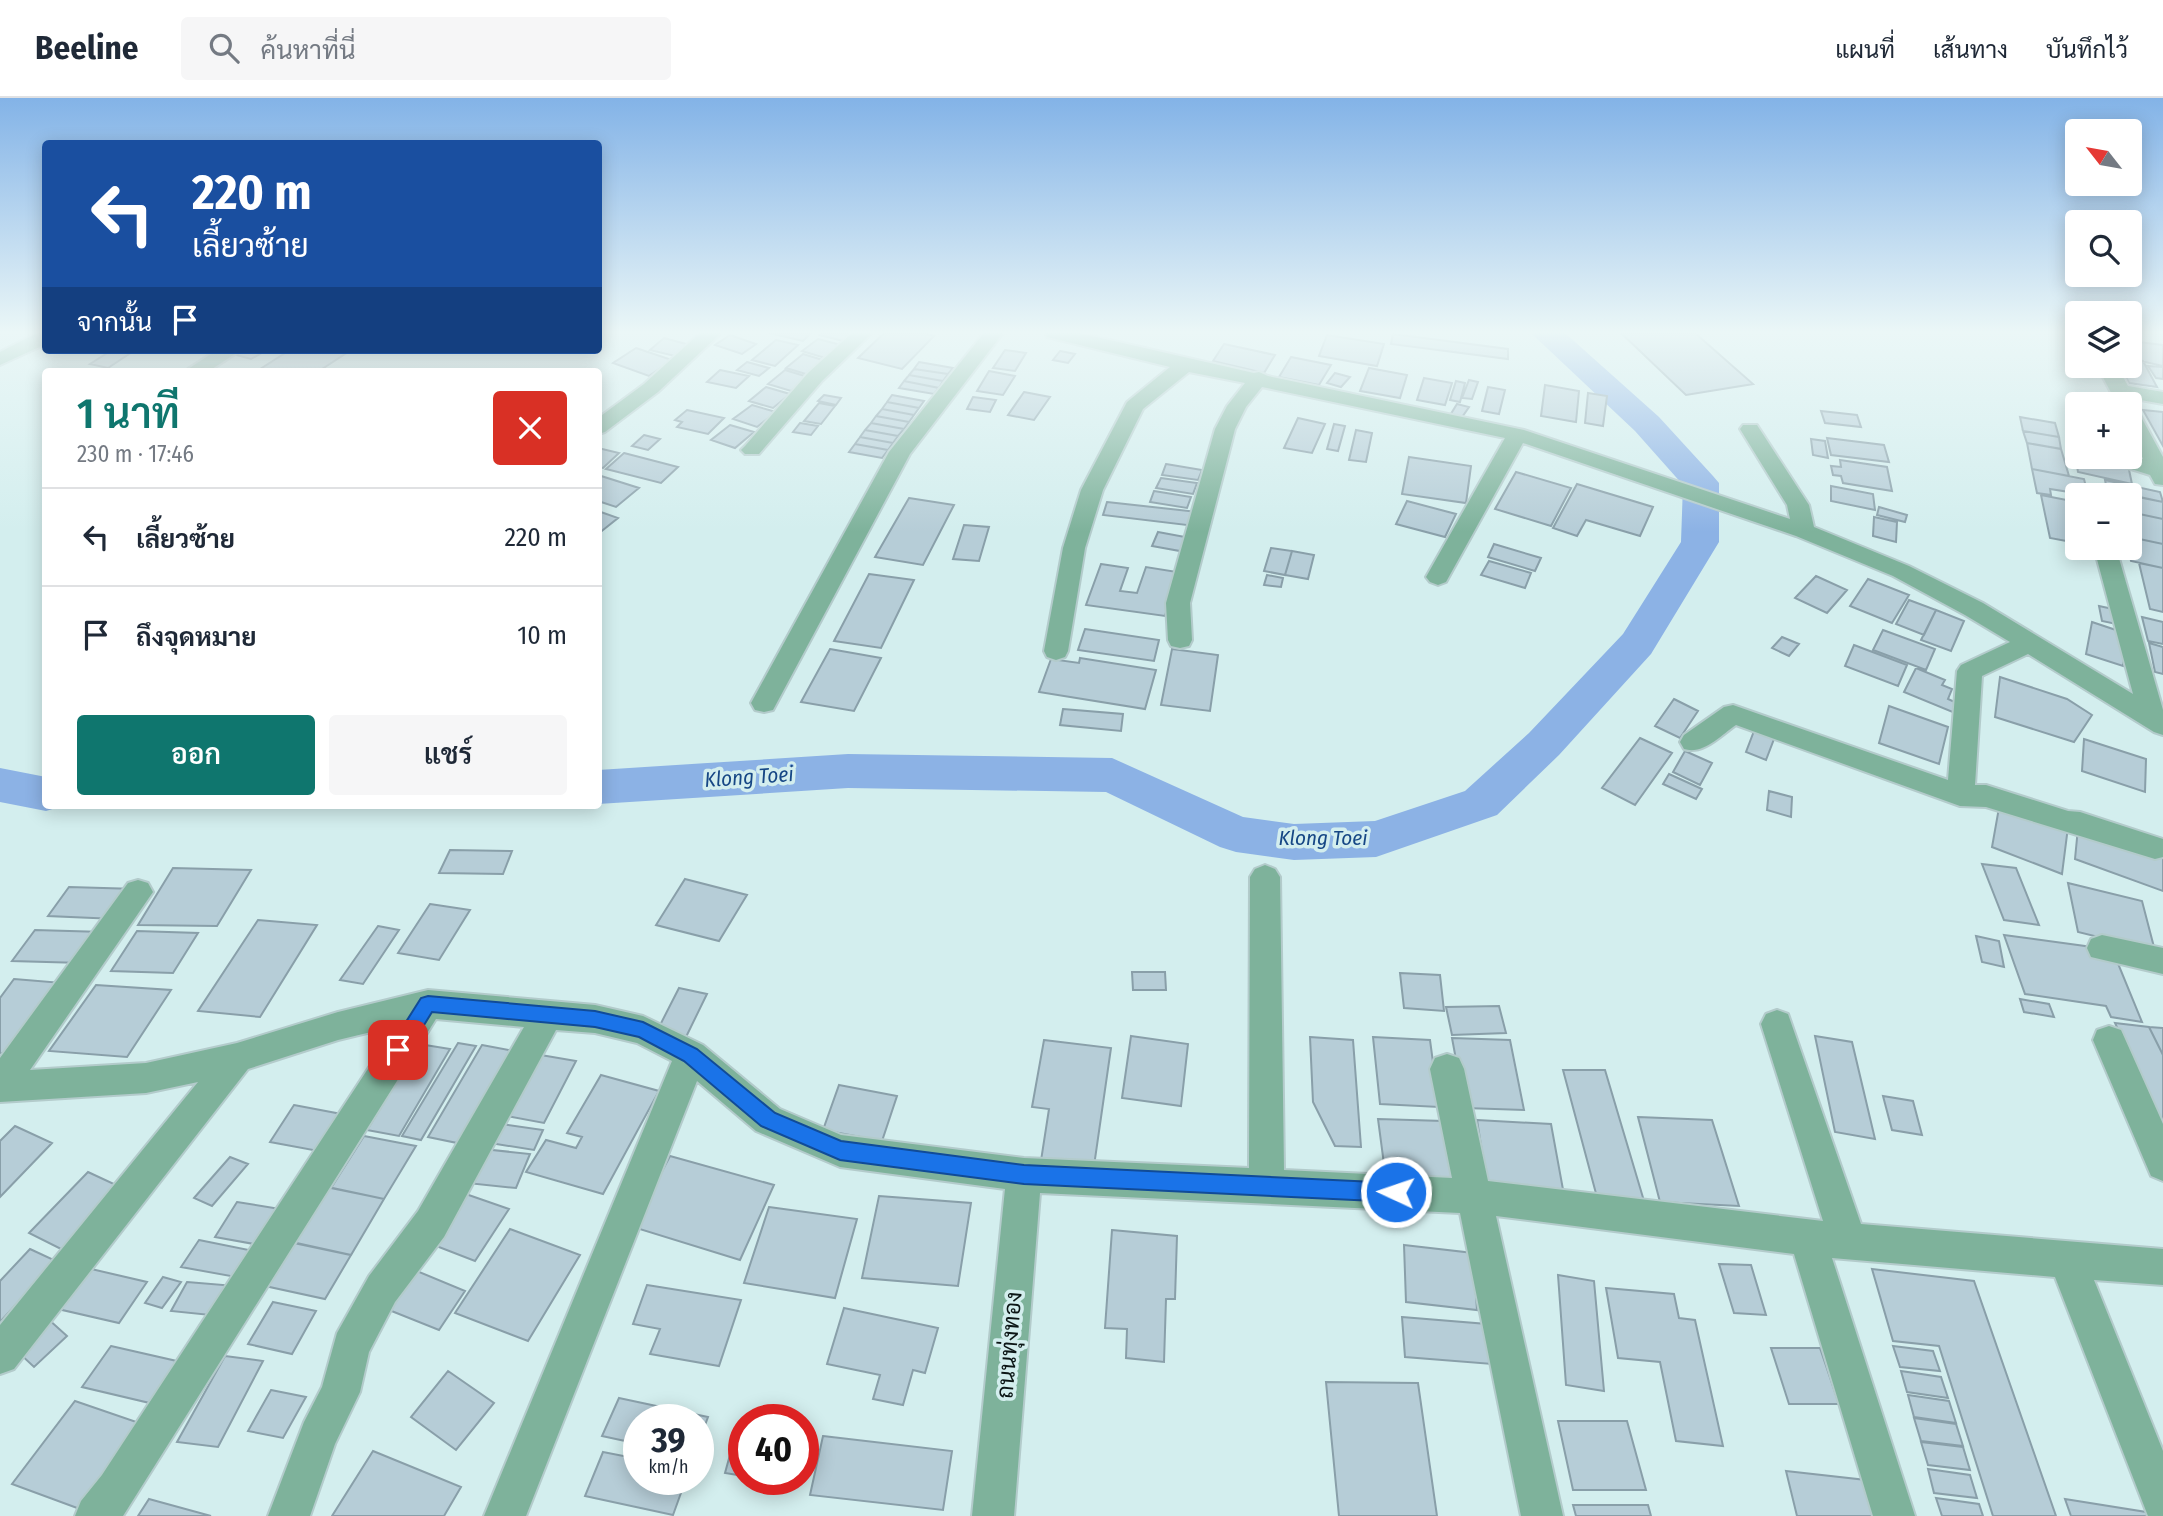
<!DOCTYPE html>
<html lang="th">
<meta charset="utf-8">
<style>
body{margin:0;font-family:"Fira Sans Condensed",Sarabun,sans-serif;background:#f6f6f7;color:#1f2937;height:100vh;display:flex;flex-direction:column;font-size:26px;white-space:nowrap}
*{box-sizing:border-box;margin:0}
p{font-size:23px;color:#747a83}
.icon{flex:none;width:38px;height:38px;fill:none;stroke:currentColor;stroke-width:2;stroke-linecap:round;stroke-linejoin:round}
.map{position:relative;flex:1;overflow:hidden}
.sheet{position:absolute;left:42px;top:270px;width:560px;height:441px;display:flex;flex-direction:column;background:#fff;border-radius:7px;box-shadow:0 4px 18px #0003}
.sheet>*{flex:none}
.banner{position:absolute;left:42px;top:42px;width:560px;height:214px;border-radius:7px;box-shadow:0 4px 18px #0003;background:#1a4fa0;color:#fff;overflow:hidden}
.needle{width:46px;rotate:301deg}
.buttons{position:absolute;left:2065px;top:21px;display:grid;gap:14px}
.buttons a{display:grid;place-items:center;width:77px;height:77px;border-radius:7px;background:#fff;box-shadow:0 4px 18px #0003;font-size:35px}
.speed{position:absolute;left:623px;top:1306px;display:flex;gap:14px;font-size:35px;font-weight:700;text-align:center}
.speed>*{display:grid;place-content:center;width:91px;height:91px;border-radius:50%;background:#fff;box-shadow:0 4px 18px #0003;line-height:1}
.speed small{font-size:18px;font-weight:400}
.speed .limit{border:10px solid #d22;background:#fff;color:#111}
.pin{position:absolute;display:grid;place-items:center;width:60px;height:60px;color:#fff;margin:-30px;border-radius:14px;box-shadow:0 4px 10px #0006}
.me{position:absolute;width:77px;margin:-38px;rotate:273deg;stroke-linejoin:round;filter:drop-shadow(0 0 5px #0008)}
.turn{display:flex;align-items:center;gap:24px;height:147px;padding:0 35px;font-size:32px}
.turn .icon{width:91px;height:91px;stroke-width:2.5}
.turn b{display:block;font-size:49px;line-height:60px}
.then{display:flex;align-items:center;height:66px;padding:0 35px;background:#0003;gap:14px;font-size:26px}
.round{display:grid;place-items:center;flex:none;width:74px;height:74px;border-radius:7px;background:#f6f6f7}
.head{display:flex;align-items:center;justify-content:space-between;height:119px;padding:0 35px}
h1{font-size:42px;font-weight:600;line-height:52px;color:#0f766e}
.cta{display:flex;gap:14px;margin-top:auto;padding:14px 35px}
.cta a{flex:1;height:80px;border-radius:7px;background:#0f766e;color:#fff;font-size:28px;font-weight:600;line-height:80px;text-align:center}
.cta a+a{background:#f6f6f7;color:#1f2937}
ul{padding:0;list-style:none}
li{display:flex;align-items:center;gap:21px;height:98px;padding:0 35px;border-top:2px solid #e0e1e3}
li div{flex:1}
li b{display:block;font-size:26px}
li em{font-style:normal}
header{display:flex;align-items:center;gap:42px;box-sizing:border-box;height:98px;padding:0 35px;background:#fff;border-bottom:2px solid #e0e1e3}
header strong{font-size:33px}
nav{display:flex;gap:38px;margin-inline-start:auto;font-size:24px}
.search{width:490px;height:63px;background:#f6f6f7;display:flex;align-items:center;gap:18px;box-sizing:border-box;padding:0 24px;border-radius:7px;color:#747a83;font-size:26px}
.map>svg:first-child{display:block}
</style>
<header>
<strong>Beeline</strong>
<div class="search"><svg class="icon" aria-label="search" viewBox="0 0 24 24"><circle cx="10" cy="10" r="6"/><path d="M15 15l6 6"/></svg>ค้นหาที่นี่</div>
<nav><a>แผนที่</a><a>เส้นทาง</a><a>บันทึกไว้</a></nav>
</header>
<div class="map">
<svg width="2163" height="1418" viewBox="0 0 2163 1418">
<rect width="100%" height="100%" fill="#d3eeee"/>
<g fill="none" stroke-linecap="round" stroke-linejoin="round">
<path fill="#8cb2e5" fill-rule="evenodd" d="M1531 235H1565L1659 319 1713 378 1719 385V444L1651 556 1559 657 1497 717 1376 759 1294 762 1236 754 1220 749 1106 694 848 690 598 706V672L848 656 1112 660 1243 719 1294 726 1375 723 1465 693 1529 635 1623 536 1681 444 1683 387 1635 333Z
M0 670 46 679V707L62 708 46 713 0 704Z"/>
</g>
<path fill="#b6cdd7" stroke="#899fa9" stroke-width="2" d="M769 235H811L803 243Z
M823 235H853L843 243 820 237Z
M884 235H924L934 238 902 271 858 260Z
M1621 235H1695L1753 286 1686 297Z
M1393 236 1508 251V261L1391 246Z
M730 237 756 246 742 256 715 247Z
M1327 237 1384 246 1377 268 1319 258Z
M664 240 690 247 675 258 650 252Z
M818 241 841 247 825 260 802 253Z
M776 242 798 247 775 268 752 262Z
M2130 243 2163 247V268L2132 261Z
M1224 246 1275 257 1264 275 1213 263Z
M636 250 672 262 649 278 613 265Z
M112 252 132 254 108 270 90 266Z
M244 252H267L251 261 236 257Z
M290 252H351L319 273H257Z
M1005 252 1026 255 1015 273 993 270Z
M1060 253 1075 256 1068 265 1053 262Z
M803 256 826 263 809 277 786 270Z
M1291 259 1331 267 1319 287 1279 279Z
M2130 261 2143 263 2157 289 2129 285 2121 268H2130Z
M747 264 769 270 759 278 737 272Z
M919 264 953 270 948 276 914 271Z
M2148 268 2163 269V281L2156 280Z
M1369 270 1407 277 1400 300 1360 293Z
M914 271 948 276 943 283 909 277Z
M720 272 749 278 736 290 707 284Z
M785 272 808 279 791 293 768 286Z
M989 273 1015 278 1003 297 977 293Z
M1335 275 1350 279 1341 289 1327 285Z
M909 277 943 283 939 290 904 283Z
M1424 280 1452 285 1445 307 1417 302Z
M1469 282 1478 284 1472 301 1462 300Z
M904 283 939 290 934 296 899 290Z
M1456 283 1465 285 1460 304 1450 302Z
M1545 287 1579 293 1576 324 1541 318Z
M766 289 790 296 773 310 749 303Z
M1488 289 1505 292 1499 316 1482 313Z
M1024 294 1050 299 1034 322 1008 317Z
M1588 295 1607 298 1603 328 1585 325Z
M824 297 841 300 836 307 818 303Z
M892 297 924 303 919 310 887 304Z
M973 299 996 302 990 314 967 311Z
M887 304 919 310 914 317 882 311Z
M819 305 835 308 821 326 804 323Z
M1457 306 1469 309 1460 322 1449 319Z
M752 307 776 314 757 329 733 321Z
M882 311 914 317 909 324 876 318Z
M687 312 724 320 708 336 677 329 682 324 675 322Z
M2143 312 2163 314V348Z
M1821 313 1857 317 1861 329 1825 325Z
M876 318 909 324 904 331 871 325Z
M2020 319 2055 325 2059 339 2023 333Z
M1298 320 1325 326 1312 355 1284 350Z
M800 325 818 328 811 337 793 334Z
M871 325 904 331 898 338 865 332Z
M1334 326 1345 328 1338 353 1327 351Z
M730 327 754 334 735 350 711 342Z
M865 332 898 338 893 345 860 339Z
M1356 332 1372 335 1366 364 1349 362Z
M2023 333 2059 339 2061 351 2027 345Z
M644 337 660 341 648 352 632 348Z
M860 339 893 345 888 352 855 346Z
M1827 340 1884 347 1889 364 1831 357Z
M1811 341 1825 343 1828 360 1813 357Z
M2027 345 2061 351 2069 378 2032 371Z
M855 346 888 352 882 360 849 354Z
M598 350 619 355 603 370 598 369Z
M624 355 678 369 661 385 606 371Z
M2075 356 2077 359 2128 367 2132 386 2078 374Z
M1409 359 1471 368 1466 405 1402 396Z
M1840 362 1887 369 1892 393 1843 385 1841 378 1833 377 1831 368 1841 369Z
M1166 366 1202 372 1198 382 1162 377Z
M2032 371 2084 381 2088 397 2050 391 2051 397 2037 395Z
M1516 374 1571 390 1551 428 1495 411Z
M598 377 639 390 616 409 598 403Z
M1161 380 1197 385 1193 396 1156 390Z
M2105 382 2160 394 2163 404 2107 392Z
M1577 386 1653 409 1640 438 1586 422 1577 438 1553 430Z
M1831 388 1873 396 1875 412 1831 403Z
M1154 393 1191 399 1187 410 1150 404Z
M2123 396 2163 404V421L2130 414V397Z
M2041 397 2077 404V445L2050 440Z
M909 400 954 407 923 467 875 459Z
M1407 403 1456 416 1445 439 1396 426Z
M1107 404 1198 414 1195 428 1103 417Z
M1879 409 1907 417 1905 424 1877 417Z
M598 413 618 420 598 436Z
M2130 414 2163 421V446L2130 439Z
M1874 419 1897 424 1896 444 1873 438Z
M964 427 989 429 979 463 953 461Z
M1158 434 1185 439 1180 453 1152 448Z
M2130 439 2163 446V470L2131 463 2128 450Z
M1494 446 1541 460 1535 473 1488 459Z
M1271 450 1292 453 1285 477 1264 473Z
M1292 453 1314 457 1308 481 1285 477Z
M1489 463 1531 475 1525 490 1481 477Z
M2139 465 2163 470V514L2150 511Z
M1101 466 1128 470 1120 493 1137 495 1146 469 1177 474 1165 518 1086 507Z
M869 476 914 482 881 550 834 543Z
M1267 477 1283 480 1281 489 1264 487Z
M1816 478 1847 492 1827 515 1795 500Z
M1868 481 1909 497 1892 525 1850 508Z
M1909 502 1936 512 1924 537 1896 526Z
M2099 508 2118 512 2121 527 2102 523Z
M1936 512 1964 523 1951 553 1921 542Z
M2142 519 2163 524V546L2148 543Z
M2092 524 2128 536 2123 568 2086 556Z
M1085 531 1159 542 1154 563 1078 552Z
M1883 532 1935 551 1926 572 1873 552Z
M1782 539 1799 546 1789 558 1772 550Z
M2149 545 2163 549V576L2155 574Z
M1854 547 1907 567 1898 588 1845 568Z
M830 551 881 560 854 613 801 604Z
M1172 551 1218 557 1210 613 1161 607Z
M1080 560 1156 572 1145 611 1039 594 1051 561 1079 565Z
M1916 570 1945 582 1942 587 1952 591 1948 601 1959 606 1955 615 1904 594Z
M2000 579 2067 601 2092 617 2074 644 1995 619Z
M1674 601 1698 613 1680 640 1655 628Z
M1889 608 1948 629 1939 666 1879 645Z
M1063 611 1123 616 1121 633 1060 627Z
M1754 633 1774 641 1766 662 1746 654Z
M1640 640 1672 655 1635 707 1602 690Z
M2084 641 2146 661 2145 694 2082 673Z
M1685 653 1712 665 1700 687 1673 674Z
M1669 676 1702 691 1696 701 1663 686Z
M1769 693 1792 699 1791 719 1767 712Z
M2000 704 2068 729 2062 776 1992 749Z
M2078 730 2163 760V793L2075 761Z
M450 752 512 753 503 776 439 775Z
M1982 766 2016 770 2039 827 2004 822Z
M173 770 251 772 217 828 138 827Z
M685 781 747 797 719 843 656 827Z
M2068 785 2142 803 2155 853 2078 834Z
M69 789 136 791 116 821 48 818Z
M430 806 470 812 439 862 398 855Z
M258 822 317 827 260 919 198 913Z
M378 828 399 832 363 886 340 882Z
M35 832 103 834 82 865 12 863Z
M137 833 198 835 173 875 111 873Z
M2004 837 2085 848 2117 863 2142 924 2111 919 2106 908 2025 896Z
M1976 838 1999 843 2004 869 1982 864Z
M1132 874H1165L1166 892H1133Z
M1400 875 1440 877 1444 913 1404 910Z
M14 881 63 885 11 956 0 955V900Z
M96 887 171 892 127 959 49 953Z
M679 890 707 896 685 941 656 935Z
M2020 901 2049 906 2054 919 2024 914Z
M1499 908 1506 935 1452 937 1446 909Z
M2115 925 2149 929 2163 957V1028Z
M2149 929 2163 930V957Z
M1131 938 1188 946 1181 1008 1122 1000Z
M1815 938 1852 944 1875 1041 1835 1034Z
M1310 939 1353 942 1361 1049 1335 1048 1313 1004Z
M1373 939 1430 942 1439 1009 1380 1006Z
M1452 940 1510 942 1524 1012 1465 1010Z
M1044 942 1111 950 1093 1075 1040 1069 1049 1011 1032 1009Z
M458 945 476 948 421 1042 402 1038Z
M419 946 450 951 399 1038 367 1032Z
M482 947 519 954 467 1047 428 1039Z
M535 956 576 963 544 1025 501 1017Z
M1563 972H1605L1644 1103H1598Z
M601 977 659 993 603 1096 526 1074 546 1042 576 1050 582 1039 567 1035Z
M839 987 897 998 882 1043 823 1032Z
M1883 998 1913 1003 1922 1037 1892 1032Z
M294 1007 352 1018 329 1055 270 1044Z
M1638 1019 1712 1022 1739 1108 1660 1104Z
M1378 1021 1443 1023 1455 1092 1387 1089Z
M1477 1022 1551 1026 1564 1097 1488 1092Z
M494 1025 543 1032 534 1052 484 1044Z
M15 1028 52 1045 0 1099V1043Z
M364 1038 416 1048 384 1101 331 1090Z
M483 1051 530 1056 516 1090 467 1085Z
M670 1058 774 1087 740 1162 633 1129Z
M230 1059 248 1066 212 1108 194 1100Z
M88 1074 129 1093 71 1156 29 1135Z
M328 1089 384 1101 351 1157 294 1145Z
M460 1094 509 1111 475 1163 426 1144Z
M879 1098 971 1105 958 1188 862 1180Z
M237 1104 286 1112 265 1148 215 1139Z
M769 1109 857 1121 835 1200 744 1185Z
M510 1131 580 1157 528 1243 455 1215Z
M1112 1132 1177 1138 1175 1201H1166L1164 1264 1126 1260 1127 1231 1105 1230Z
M199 1142 263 1155 247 1181 181 1169Z
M292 1144 351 1157 325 1201 265 1188Z
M1404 1147 1473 1155 1477 1212 1406 1204Z
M30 1151 56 1163 0 1224V1183Z
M1719 1166 1751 1167 1766 1217 1734 1215Z
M87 1170 147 1184 119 1225 58 1211Z
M412 1171 465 1193 439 1232 384 1210Z
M1872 1171 1974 1183 2056 1418H1993L1939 1248 1893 1243Z
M1558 1177 1594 1183 1604 1293 1566 1287Z
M163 1179 181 1184 162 1210 145 1205Z
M187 1184 236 1188 220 1218 171 1213Z
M647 1187 741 1202 719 1268 650 1256 660 1231 633 1226Z
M1606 1190 1674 1196 1679 1220 1695 1222 1723 1348 1676 1343 1660 1264 1618 1260Z
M273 1204 316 1213 292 1256 248 1246Z
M844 1210 938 1230 925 1275 913 1272 903 1307 873 1301 880 1277 827 1266Z
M1402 1219 1487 1226 1492 1266 1405 1259Z
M47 1220 67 1238 34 1269 17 1253Z
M111 1248 181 1264 154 1306 82 1289Z
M1893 1248 1933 1253 1940 1273 1900 1269Z
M1771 1250H1820L1839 1306H1789Z
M225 1258 263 1263 218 1349 177 1344Z
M448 1273 494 1305 456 1352 411 1319Z
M1901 1273 1941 1279 1948 1300 1907 1294Z
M1326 1284 1418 1285 1437 1418H1339Z
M271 1292 306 1299 283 1340 248 1333Z
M1908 1297 1949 1303 1956 1325 1914 1319Z
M619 1300 708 1319 698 1346V1321H639V1346L602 1338Z
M75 1303 148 1328 88 1414 12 1386Z
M1914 1320 1956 1326 1963 1348 1921 1343Z
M1558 1323H1627L1646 1392H1573Z
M736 1335 744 1336V1378L725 1375Z
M823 1338 952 1353 943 1412 810 1397Z
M1921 1344 1963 1349 1970 1372 1928 1367Z
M373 1353 461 1389 444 1418H332Z
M603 1354 639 1361V1381H686L673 1417 585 1398Z
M1928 1371 1970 1377 1977 1400 1934 1395Z
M1786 1373 1866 1382 1876 1418H1797Z
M1936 1400 1979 1406 1983 1418H1942Z
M149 1401 211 1418H138Z
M2065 1401 2146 1414 2148 1418H2071Z
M1573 1407H1648L1651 1418H1576Z"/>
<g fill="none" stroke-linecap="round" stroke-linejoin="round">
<defs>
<path id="minor" d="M37 235H46V246L0 267V254Z
M700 235H721L658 294 605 334 598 336V320L644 286Z
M852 235H872L822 283 759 356H745L741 352 745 348 808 275Z
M984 235H1003L910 356 773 612 764 614 755 612 751 605 889 354Z
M1045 235H1079L1254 275 1259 274 1268 278 1524 332 1790 421 1787 407 1740 331 1743 327H1757L1809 407 1814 429 1909 468 1983 505 2133 596 2094 450H2116L2163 612V637L2154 634 2028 556 1982 578 1975 687H1986L2068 713 2080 714 2163 741V759L2155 761 1986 709 1960 708 1736 627C1720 638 1703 657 1684 651L1680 644 1684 637 1724 609 1733 607 1948 682 1957 573 1961 567 2010 544 1965 517 1893 478 1796 438 1523 345 1446 484 1438 487 1430 484 1426 479 1505 340 1262 289 1246 309 1235 331 1190 505 1192 542 1189 548 1180 550 1171 548 1168 542 1166 505 1215 331 1227 308 1245 285 1189 274 1143 311 1103 392 1085 450 1068 553 1065 559 1056 562 1047 559 1044 553 1063 450 1081 392 1127 304 1170 269 1047 239Z
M217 252H241L209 273H185Z
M2097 268H2117L2128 288 2163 294V306L2135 301V308L2163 359V387L2155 386 2150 377 2106 363 2102 359 2130 357 2143 361 2130 334V306H2117Z
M1265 767 1275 771 1280 779 1284 1072 1452 1080 1430 971 1435 960 1447 956 1459 960 1464 971 1488 1083 1823 1123 1761 926 1766 916 1777 912 1788 916 1861 1126 2163 1151V1187L2094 1182 2163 1353V1418H2148L2055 1179 1832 1160 1915 1418H1873L1794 1156 1496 1118 1563 1418H1521L1460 1115 1040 1095 1014 1418H972L1005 1091 840 1069 756 1033 697 983 526 1418H484L672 963 637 945 595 935 556 932 444 1139 395 1204 369 1254 360 1294 335 1346 310 1418H268L304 1324 322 1289 337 1235 369 1178 418 1113 524 929 436 921 123 1418H75L81 1403 102 1377 396 928 338 942 248 971 14 1271 0 1276V1227L198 984 146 995 0 1004V960L128 785 138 782 148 785 153 794 30 972 146 965 237 945 338 914 428 892 595 907 643 918 703 947 780 1011 841 1037 1024 1060 1249 1070 1250 779 1255 771Z
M2102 837 2163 850V876L2091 859 2087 850 2091 841Z
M2109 928 2121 932 2163 1026V1083L2151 1078 2093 942 2097 932Z"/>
</defs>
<use href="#minor" stroke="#b3cbcb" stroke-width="4"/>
<use href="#minor" fill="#7eb29b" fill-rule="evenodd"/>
</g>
<linearGradient id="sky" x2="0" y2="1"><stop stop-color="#83b3e7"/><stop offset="0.54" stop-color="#ebf7f7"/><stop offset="1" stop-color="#ebf7f7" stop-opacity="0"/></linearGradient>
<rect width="2163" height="434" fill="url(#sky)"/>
<path fill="#1a73e8" stroke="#114b97" stroke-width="2" d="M428 898 595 913 643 924 697 951 775 1015 841 1043 1024 1067 1396 1085 1403 1088 1406 1094 1403 1101 1396 1104 1024 1086 840 1062 761 1028 684 963 639 939 595 929 432 914 405 958 398 961 392 958 389 952 392 946 421 900Z"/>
<g text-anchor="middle" stroke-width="7" stroke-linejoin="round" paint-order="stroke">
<g font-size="21" font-style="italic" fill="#164785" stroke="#d3eeee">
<text transform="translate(749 679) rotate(-4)" y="7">Klong Toei</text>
<text x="1323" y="747">Klong Toei</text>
</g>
<g font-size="23" fill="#0c1616" stroke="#d3eeee">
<text transform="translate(1009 1247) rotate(-85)" y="8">ถนนทุ่งทอง</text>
</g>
</g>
</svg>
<div class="buttons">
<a><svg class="needle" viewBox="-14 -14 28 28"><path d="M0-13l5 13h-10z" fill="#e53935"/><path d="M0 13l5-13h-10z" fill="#747a83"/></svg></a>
<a><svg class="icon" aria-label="search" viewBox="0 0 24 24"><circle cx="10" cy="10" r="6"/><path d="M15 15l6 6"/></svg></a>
<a><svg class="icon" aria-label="layers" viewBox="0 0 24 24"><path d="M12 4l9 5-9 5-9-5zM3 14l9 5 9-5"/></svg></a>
<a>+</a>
<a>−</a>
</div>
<div class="speed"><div>39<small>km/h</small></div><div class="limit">40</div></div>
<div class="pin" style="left:398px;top:952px;background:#d93025"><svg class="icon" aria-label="arrive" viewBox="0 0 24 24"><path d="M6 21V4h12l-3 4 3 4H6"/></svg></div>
<svg class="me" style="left:1396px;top:1094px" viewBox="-20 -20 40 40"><circle r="17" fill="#1a73e8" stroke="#fff" stroke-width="3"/><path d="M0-11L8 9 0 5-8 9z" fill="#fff"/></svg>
<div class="banner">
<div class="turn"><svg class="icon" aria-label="left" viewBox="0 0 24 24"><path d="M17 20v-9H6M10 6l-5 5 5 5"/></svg><div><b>220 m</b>เลี้ยวซ้าย</div></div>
<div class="then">จากนั้น<svg class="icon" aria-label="arrive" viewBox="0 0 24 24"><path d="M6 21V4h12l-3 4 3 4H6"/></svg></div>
</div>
<section class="sheet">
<div class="head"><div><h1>1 นาที</h1><p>230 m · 17:46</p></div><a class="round" style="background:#d93025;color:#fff"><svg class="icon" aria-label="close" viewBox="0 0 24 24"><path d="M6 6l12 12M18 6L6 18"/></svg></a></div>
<ul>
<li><svg class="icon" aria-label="left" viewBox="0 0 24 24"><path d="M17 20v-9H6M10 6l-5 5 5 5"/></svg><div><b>เลี้ยวซ้าย</b></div><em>220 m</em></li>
<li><svg class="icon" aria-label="arrive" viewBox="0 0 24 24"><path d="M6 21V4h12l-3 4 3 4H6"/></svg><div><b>ถึงจุดหมาย</b></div><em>10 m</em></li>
</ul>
<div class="cta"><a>ออก</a><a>แชร์</a></div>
</section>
</div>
